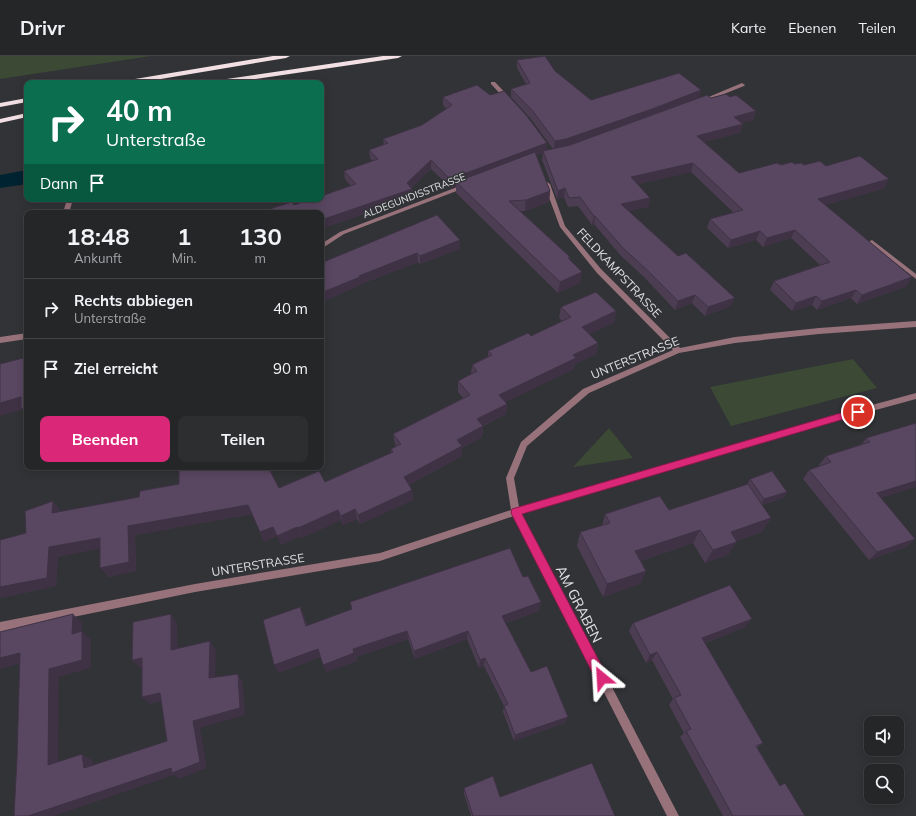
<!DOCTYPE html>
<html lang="de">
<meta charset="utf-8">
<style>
body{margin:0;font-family:Mulish,sans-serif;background:#2d2e30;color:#f1f3f6;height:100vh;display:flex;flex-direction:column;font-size:15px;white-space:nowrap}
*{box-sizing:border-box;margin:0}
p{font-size:13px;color:#a3a5a8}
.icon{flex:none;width:22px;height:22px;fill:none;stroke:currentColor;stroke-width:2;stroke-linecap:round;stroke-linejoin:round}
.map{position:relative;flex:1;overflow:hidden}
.details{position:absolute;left:24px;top:154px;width:300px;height:260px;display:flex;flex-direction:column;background:#252628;border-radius:8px;box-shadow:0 2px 10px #0003,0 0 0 1px #424345}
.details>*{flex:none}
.hud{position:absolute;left:24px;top:24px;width:300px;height:122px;border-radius:8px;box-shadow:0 2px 10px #0003,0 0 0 1px #424345;background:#0b6e4f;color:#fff;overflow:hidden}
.tools{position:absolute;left:864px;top:660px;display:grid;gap:8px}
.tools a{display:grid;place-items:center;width:40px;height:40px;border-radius:8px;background:#252628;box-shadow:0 2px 10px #0003,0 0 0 1px #424345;font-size:20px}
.pin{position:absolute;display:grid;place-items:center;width:34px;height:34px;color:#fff;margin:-17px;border:2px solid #fff;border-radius:50%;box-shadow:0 1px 4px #0007}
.me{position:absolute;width:44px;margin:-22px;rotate:333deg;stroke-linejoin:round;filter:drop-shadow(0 0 3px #0008)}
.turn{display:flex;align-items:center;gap:14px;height:84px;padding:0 16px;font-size:18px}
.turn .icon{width:52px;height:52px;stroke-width:2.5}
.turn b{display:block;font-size:28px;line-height:34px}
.then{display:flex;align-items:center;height:38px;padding:0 16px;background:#0003;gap:8px;font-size:15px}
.eta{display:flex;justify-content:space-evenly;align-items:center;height:68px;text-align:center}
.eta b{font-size:24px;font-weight:700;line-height:28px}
.button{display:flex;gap:8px;margin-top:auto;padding:8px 16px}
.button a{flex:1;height:46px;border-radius:8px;background:#db2777;color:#fff;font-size:16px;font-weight:700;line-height:46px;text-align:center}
.button a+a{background:#2d2e30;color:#f1f3f6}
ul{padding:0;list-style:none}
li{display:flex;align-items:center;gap:12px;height:60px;padding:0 16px;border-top:1px solid #424345}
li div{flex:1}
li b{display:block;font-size:15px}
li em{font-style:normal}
header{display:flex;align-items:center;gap:24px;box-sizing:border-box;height:56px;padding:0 20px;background:#252628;border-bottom:1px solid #424345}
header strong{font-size:19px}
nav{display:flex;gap:22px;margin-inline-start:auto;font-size:14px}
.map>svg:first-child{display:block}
</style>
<header>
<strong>Drivr</strong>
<nav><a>Karte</a><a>Ebenen</a><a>Teilen</a></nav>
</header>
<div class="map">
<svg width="916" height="760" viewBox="0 0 916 760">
<rect width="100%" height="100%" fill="#313336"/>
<path fill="#3b4935" d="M0 0H151L0 23Z
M853 303 877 332 731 370 710 331Z
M609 372 633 402 573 411Z"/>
<path fill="#002331" d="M27 114V128L0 132V119Z"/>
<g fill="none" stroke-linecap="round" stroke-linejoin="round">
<path fill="#97727b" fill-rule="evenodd" d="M67 143H73L69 157H63Z"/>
<path fill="#97727b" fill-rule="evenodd" d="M491 26H495L511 43V45H507L491 28Z
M742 27 745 29 744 30 704 46 699 45Z
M547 126 550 128 565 170 601 213 680 292 735 281 819 272 916 265V271L819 278 735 287 679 297 589 337 527 390 514 422 519 451 828 361 916 337V343L828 367 522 458 679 760H667L514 460 380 505 195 536 0 576V566L195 528 380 497 511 454 506 422 521 386 583 333 673 294 597 217 560 171 544 128Z
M465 128 467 129V131L344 178 321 193V188L340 176Z
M872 184 916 218V223L870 187V185Z
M27 277V283L0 287V281Z"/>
<path fill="#f3e0e4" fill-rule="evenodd" d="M273 0H290L286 2 137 27H119L123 25Z
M383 0H402L398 2 229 27H209L213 25Z
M27 42V46L0 51V47Z
M27 57V61L0 67V63Z"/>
</g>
<path fill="#4d3d53" d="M517 4 555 15 591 44 701 34 699 42H711L730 41 756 55 753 64 741 67 743 68 740 77 704 86 739 117 781 109 794 108 826 110 885 132 825 149 907 230 857 248 851 242 817 254 812 249 792 255 770 234 774 225 820 209 791 182 763 191 756 184 728 192 707 172 710 163 733 156 691 116 638 128 650 142 648 151 629 155 731 250 705 260 692 247 675 254 644 221 621 200 594 168 592 169 578 150 568 151 564 141 557 143 542 104 543 97 536 99 550 135 549 146 525 155H520L570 201V204L582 216 580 227 558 237 456 137V130L451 132 431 113 411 132 412 141 321 173V157L294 149 351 130 345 123 344 115 372 105 370 102 369 94 384 89 383 83 422 69 447 53 443 49V41L547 94 553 93 531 63 511 41V33L526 28 517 12Z
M460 193 420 208 418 206 361 228V229L321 207Z
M561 251 616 255 614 267 589 278 598 287 596 298 575 308 574 313 505 346 507 348 506 358 483 370 482 381 462 392V400L409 429 412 434 413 444 360 468 357 463 343 469 341 464 302 482 301 480 281 489 277 480 264 486 252 458 135 479 136 515 108 521 100 492 58 501 56 530 0 542V484L26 477 61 455 279 432 325 426 391 397V393L396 390 395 388 393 378 463 342 458 336V325L471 318 472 309 488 300V295L531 280 562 265 559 262Z
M916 367 881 442 915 483 906 491 869 504 803 423 809 414 820 410 819 409 826 400 862 388 866 382Z
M750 423 787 436 783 442 762 449 771 462 762 476 736 485 728 499 705 507 693 487 640 505 646 515 640 528 603 541 577 490 580 476 602 470 605 458 669 454 747 429Z
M523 521 541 546 539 555 505 567 531 616 565 667 514 685 503 656 504 650 484 610 479 612 467 583 415 603 408 583 356 601 357 605 326 616 321 601 278 617 300 551 304 560 307 569Z
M633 567 745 571 705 587 763 687 757 692 780 730 805 760H723L680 681 684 677 669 649 673 643 652 604 646 607 629 575Z
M464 732 500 741 615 760H471L464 738Z"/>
<path fill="#3e3244" d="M701 34 699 43 565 92 554 93 555 85Z
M756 55 753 64 731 70 734 61Z
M743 68 740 77 695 88 697 80Z
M547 87V95H543V97L459 129 456 126V130L451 132 450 123Z
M431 104V113L410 133H412V141L321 173V164L407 127Z
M693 107 691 116 630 130 631 121Z
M889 123 885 132 814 152 818 143Z
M565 132 564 141 557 143 558 135Z
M550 135 549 146 525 155 526 144Z
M650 142 648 151 620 157 621 148Z
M594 160H595L594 168 592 169Z
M795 174 791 182 763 191 767 182Z
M760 175 756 184 728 192 731 184Z
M460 184V193L420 208V200Z
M417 197 418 206 361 228V229L321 247V237L359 220Z
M582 216 580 227 558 237 560 226Z
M912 221 907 230 857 248 862 239Z
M856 234 851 242 817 254 822 245Z
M695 239 692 247 675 254 678 245Z
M816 240 812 249 792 255 796 247Z
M735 242 731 250 705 260 708 251Z
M616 255 614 267 580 282 582 271Z
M598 287 596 298 575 308 574 313 498 350 499 339 573 299Z
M21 341 27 349V360L22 354 0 360V347Z
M507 348 506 358 476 373 477 363Z
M483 370 482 381 462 392V400L405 431 404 421 457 384Z
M916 425V431L870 446 877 437Z
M412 434 413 444 360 468 358 459Z
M787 436 783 442 761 449 764 443Z
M53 445 61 455 60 467 52 457Z
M248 449 252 458 135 479 136 515 108 521 100 512 128 470Z
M355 453 357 463 343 469 341 460Z
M338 454 341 464 302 482 298 472Z
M771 462 762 476 723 489 731 476Z
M273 471 277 480 264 486 260 476Z
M297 471 301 480 281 489 277 480Z
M700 474 693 487 630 508 635 495Z
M100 482 108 491 58 501 56 530 0 542V531L49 491Z
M915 483 906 491 869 504 877 496Z
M737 486 728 499 705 507 713 494Z
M646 515 640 528 603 541 607 528Z
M541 546 539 555 501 568 502 560Z
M300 551 304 560 309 578 306 570Z
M73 558 82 567 81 586 72 578Z
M171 558 177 567 178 602 171 594Z
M752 563 745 571 696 590 702 582Z
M82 575 91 584V612L59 621 58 715 48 709 49 613Z
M407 575 408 583 356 601 357 605 326 616 323 609 353 593Z
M468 575 467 583 415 603 414 595Z
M210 585 216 594 215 630 209 622Z
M318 593 321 601 278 617 274 609Z
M657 596 652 604 646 607 650 599Z
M20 597 30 605 0 613V602Z
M142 602 150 610 140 612 132 604Z
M485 602 484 610 479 612 480 604Z
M238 618 243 626 245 659 200 672 207 712 180 723 174 719 54 760H28L171 712 193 665Z
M160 637 167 644 150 648 142 641Z
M568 661 565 667 514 685 515 679Z
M82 698 92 704 94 718 84 712Z"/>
<path fill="#594761" stroke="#3e3244" d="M545 0 555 15 591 44 679 17 701 34 655 52 566 83 555 85 532 54 511 33 530 27 517 4Z
M477 29 490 39 504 35 526 59 547 87 450 123 431 104 407 127 412 133 321 164V157H257L292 146 294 149 313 143H321V140L356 128 344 115 378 103 369 94 388 87 383 83 422 69 452 49 443 41Z
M726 38 730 41 736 39 756 55 734 61 743 68 697 80 739 117 777 107 781 109 792 106 794 108 801 107 804 109 820 105 826 110 860 100 889 123 818 143 912 221 862 239 856 234 822 245 816 240 796 247 774 225 830 206 795 174 767 182 760 175 731 184 710 163 743 154 693 107 631 121 650 142 621 148 678 200 686 197 735 242 708 251 695 239 678 245 646 213 623 192 595 160H594L580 141 569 142 565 132 558 135 543 95 570 89 707 39 711 42Z
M535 96 550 135 526 144 509 145 570 201 568 202 582 216 560 226 456 126Z
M437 159 460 184 420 200 417 197 359 220 360 221 321 237V207Z
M596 236 616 255 582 271 598 287 573 299 576 302 499 339 507 348 477 363 483 370 457 384 462 390 404 421 412 434 358 459 355 453 341 460 338 454 298 472 297 471 277 480 273 471 260 476 248 449 128 470 129 506 100 512V482L49 491 47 522 0 531V484L26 477 25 455 53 445 52 457 139 441 140 435 179 428V411H268L279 432 319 415 325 426 393 396 391 393 401 388 393 378 470 339 458 325 477 315 472 309 492 299 488 295 528 277 531 280 571 261 561 251Z
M27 301V351L21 353V341L0 347V308Z
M916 367V425L877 437 915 483 877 496 809 414 831 406 826 400 870 386 866 382Z
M772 415 787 436 764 443 750 423Z
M748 428 771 462 731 476 737 486 713 494 700 474 635 495 646 515 607 528 580 476 610 467 605 458 660 440 669 454Z
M510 492 523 521 528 520 541 546 502 560 531 616 547 610 568 661 515 679 504 650 508 648 485 602 480 604 468 575 414 595 407 575 353 593 354 597 323 609 318 593 274 609 263 564 300 551 306 570 352 553 350 546Z
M730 529 752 563 702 582 763 687 756 690 780 730 785 727 805 760H733L686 675 691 673 674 642 681 639 657 596 650 599 633 567Z
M73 558 72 578 82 575V604L49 613 48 709 82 698 84 712 167 685 160 637 142 641V602L132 604 133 566 171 558V594L210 585 209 622 238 618 240 652 193 665 200 706 172 717 171 712 28 760H14L17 702 20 597 0 602V576Z
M592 707 615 760H473L464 732 493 720 500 741Z"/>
<path fill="#db2777" stroke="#8e194d" d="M858 352 862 356 861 358 522 458 606 618 607 622 606 626 602 627 597 626 512 459 511 456 512 453Z"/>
<g text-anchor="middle" stroke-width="3" stroke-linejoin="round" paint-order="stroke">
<g font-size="10" fill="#e0e1e3" stroke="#313336">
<text transform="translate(414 139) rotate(-21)" y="4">ALDEGUNDISSTRASSE</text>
</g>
<g font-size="12" fill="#e0e1e3" stroke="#313336">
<text transform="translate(619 217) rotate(47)" y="4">FELDKAMPSTRASSE</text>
<text transform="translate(635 302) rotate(-22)" y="4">UNTERSTRASSE</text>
<text transform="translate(258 509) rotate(-9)" y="4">UNTERSTRASSE</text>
</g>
<g font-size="14" fill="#e0e1e3" stroke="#313336">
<text transform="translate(579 548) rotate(63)" y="5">AM GRABEN</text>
</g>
</g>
</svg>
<div class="tools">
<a><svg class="icon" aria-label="sound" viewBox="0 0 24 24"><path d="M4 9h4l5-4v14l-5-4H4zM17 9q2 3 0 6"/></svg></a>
<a><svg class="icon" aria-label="search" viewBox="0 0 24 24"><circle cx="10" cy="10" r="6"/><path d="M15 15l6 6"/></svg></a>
</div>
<div class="pin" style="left:858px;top:356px;background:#d93025"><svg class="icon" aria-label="arrive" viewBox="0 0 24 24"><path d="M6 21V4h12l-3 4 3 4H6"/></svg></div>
<svg class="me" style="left:602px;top:622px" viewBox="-20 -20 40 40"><path d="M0-17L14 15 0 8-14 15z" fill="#db2777" stroke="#fff" stroke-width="4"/></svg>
<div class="hud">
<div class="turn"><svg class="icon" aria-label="right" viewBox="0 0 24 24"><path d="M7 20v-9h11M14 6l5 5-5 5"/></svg><div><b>40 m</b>Unterstraße</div></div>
<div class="then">Dann<svg class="icon" aria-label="arrive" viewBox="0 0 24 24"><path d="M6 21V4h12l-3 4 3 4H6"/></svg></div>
</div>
<section class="details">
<div class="eta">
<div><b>18:48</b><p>Ankunft</p></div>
<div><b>1</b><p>Min.</p></div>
<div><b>130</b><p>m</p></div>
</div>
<ul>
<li><svg class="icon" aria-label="right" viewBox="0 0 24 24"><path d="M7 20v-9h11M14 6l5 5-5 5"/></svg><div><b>Rechts abbiegen</b><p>Unterstraße</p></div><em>40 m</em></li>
<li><svg class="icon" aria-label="arrive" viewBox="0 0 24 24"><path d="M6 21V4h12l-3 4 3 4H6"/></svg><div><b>Ziel erreicht</b></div><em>90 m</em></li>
</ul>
<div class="button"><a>Beenden</a><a>Teilen</a></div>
</section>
</div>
